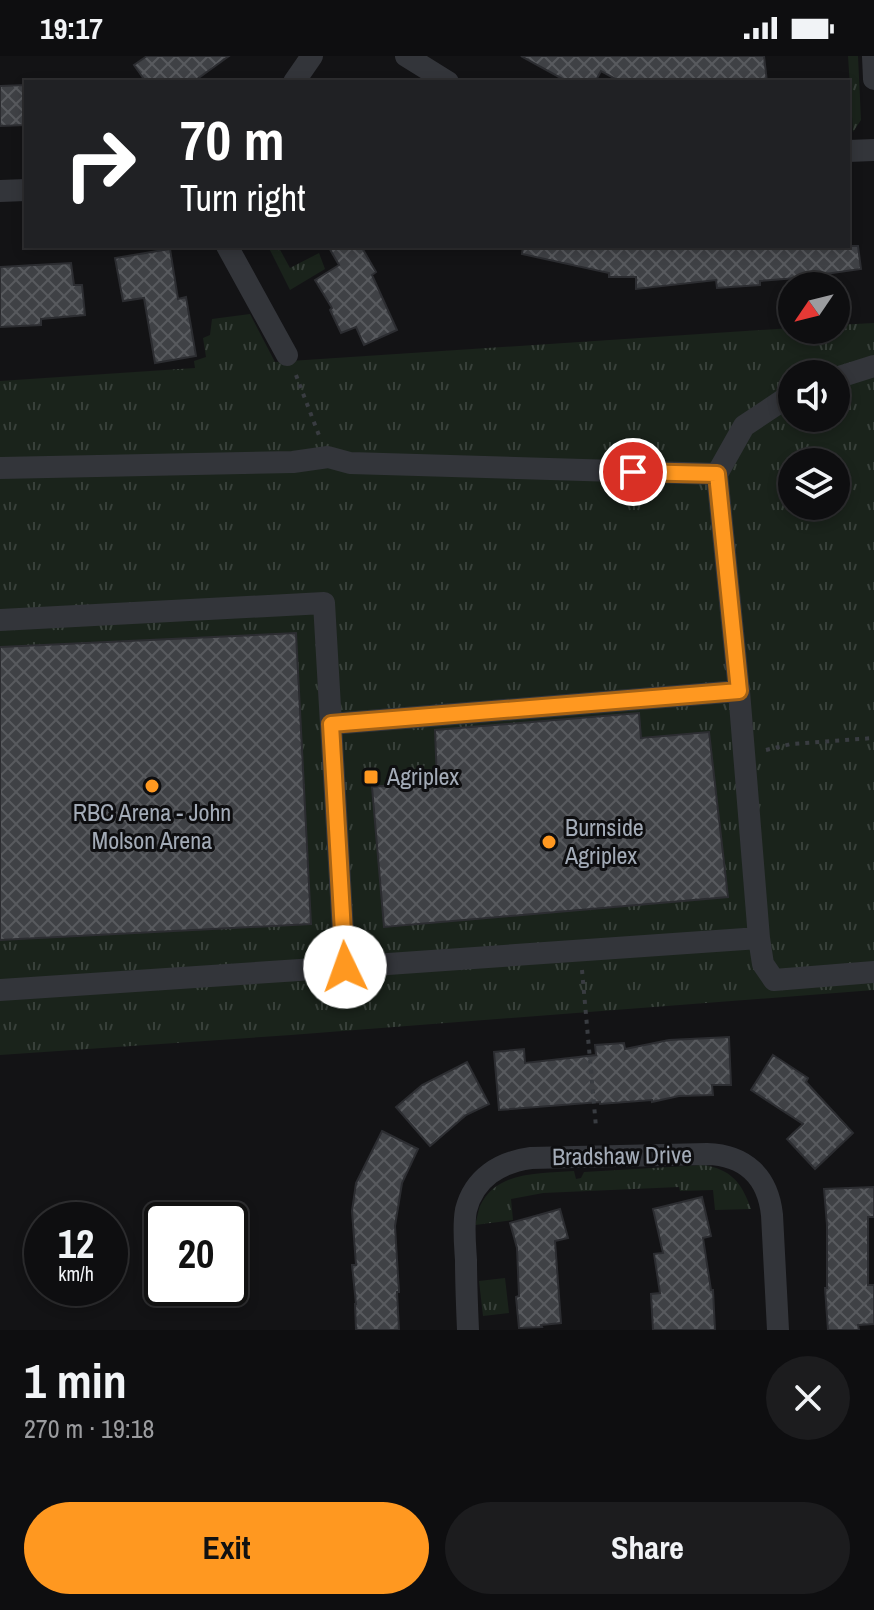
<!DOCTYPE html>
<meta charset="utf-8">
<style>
body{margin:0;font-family:"Archivo Narrow",sans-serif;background:#1c1c1e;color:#f1f3f6;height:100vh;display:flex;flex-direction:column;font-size:30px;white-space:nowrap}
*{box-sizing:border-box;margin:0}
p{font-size:26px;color:#9b9c9f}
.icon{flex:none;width:44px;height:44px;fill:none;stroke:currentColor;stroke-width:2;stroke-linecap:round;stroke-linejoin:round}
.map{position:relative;height:1274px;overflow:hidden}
.drawer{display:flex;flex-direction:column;background:#0e0e10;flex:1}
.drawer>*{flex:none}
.hud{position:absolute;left:24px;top:24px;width:826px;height:168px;border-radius:0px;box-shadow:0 4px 12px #0003,0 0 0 2px #2e2e30;background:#202124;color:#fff;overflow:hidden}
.needle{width:52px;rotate:235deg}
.controls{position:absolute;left:778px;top:216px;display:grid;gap:16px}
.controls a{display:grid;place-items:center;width:72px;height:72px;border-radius:50%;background:#0e0e10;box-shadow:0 4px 12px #0003,0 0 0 2px #2e2e30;font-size:40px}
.speed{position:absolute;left:24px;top:1146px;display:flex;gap:16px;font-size:40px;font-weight:700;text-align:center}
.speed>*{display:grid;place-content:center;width:104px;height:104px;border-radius:50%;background:#0e0e10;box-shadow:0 4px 12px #0003,0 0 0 2px #2e2e30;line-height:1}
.speed small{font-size:20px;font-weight:400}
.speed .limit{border:4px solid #111;border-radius:12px;background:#fff;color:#111}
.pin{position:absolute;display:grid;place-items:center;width:68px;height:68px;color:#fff;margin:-34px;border:4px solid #fff;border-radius:50%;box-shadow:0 2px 8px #0007}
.me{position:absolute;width:88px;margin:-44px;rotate:357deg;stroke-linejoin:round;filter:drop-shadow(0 0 6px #0008)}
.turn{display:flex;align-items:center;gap:28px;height:168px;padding:0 24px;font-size:36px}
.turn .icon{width:104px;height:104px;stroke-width:2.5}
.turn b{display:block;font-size:56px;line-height:68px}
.round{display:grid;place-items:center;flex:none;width:84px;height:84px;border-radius:42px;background:#1c1c1e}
.summary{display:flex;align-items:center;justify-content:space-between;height:136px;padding:0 24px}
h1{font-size:48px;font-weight:800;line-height:60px}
.action{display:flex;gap:16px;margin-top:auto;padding:16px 24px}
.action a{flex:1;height:92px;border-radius:48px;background:#ff9820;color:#111;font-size:32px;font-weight:800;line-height:92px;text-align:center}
.action a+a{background:#1c1c1e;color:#f1f3f6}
.status{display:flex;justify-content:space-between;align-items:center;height:56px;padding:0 40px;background:#0e0e10;direction:ltr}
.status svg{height:22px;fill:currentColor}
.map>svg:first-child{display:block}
</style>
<div class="status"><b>19:17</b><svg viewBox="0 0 49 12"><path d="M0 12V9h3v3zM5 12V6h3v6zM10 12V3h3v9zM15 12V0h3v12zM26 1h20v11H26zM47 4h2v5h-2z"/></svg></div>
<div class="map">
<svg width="874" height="1274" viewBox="0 0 874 1274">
<defs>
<pattern id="grass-tufts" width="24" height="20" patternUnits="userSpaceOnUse" patternTransform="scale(2)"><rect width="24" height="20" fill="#1a231b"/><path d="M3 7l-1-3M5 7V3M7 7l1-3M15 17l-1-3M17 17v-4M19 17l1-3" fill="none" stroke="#38403a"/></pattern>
<pattern id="building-cross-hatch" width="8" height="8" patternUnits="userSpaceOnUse" patternTransform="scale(2)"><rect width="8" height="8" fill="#3f4145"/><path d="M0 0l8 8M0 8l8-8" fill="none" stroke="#585a5e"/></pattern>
</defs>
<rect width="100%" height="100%" fill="#131315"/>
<path fill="url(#grass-tufts)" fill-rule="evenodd" d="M848 0H858L861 64 853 76Z
M268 190H278L290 212 319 197 325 213 290 234Z
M250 258 275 306 792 272V274H836V269L874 267V934L291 979 0 999V325L195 312 194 305 206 301 203 282 210 279 212 263ZM792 318H836V362H792ZM792 406H836V450H792Z
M703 1109C731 1113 742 1127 751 1153L715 1154 713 1134 680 1135 679 1131 543 1137 511 1143 513 1164 475 1169C477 1163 478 1155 480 1150 497 1114 540 1118 574 1115L576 1123 581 1122 584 1116Z
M505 1222 509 1257 483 1260 479 1225Z"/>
<path fill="url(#building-cross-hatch)" stroke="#2c2d31" stroke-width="2" d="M147 0H229L193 26H146L134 9Z
M521 0H764L767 26H621L601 15 595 26H568Z
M26 29V69L0 70V30Z
M328 190H361L376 216 372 219 397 274 364 289 356 271 341 277 330 254 332 252 315 224 339 209Z
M523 190H858L861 213 797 222 760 225V229L717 232 716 224 636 233V221H609V217L522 198Z
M170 193 178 243 186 241 196 300 155 307 144 242 123 245 115 202Z
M71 207 74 229H82L85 259 41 263V269L0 271V211Z
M296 577 311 868 0 884V591Z
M639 657 641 682 709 676 728 841 384 871 372 731 437 725 435 674Z
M729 981 731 1029H712L713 1039 679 1040 652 1046V1044L600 1048V1046L499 1054 494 996 524 993 525 1007 596 999 595 989 624 987 625 993 669 984Z
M773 999 808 1022 806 1026 853 1077 815 1113 787 1083 803 1068 751 1034Z
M467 1006 489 1048 466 1059 430 1090 396 1051 422 1029Z
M382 1075 418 1093 402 1127 395 1170 399 1236H397L399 1274H356L355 1248H356L352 1209H356L352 1155 356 1127Z
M874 1131V1161H868V1229H874V1268L858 1269 859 1274H828L825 1232H827V1169L824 1133Z
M702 1141 711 1180 703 1182 711 1234H713L715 1274H653L651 1238 660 1237 654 1198 663 1197 653 1153Z
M560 1153 568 1182 555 1185 561 1267 541 1269 542 1271 519 1272 516 1241 519 1240 517 1192 510 1167Z"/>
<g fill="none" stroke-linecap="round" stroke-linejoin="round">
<path stroke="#393c41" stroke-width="4" stroke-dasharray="4 6" stroke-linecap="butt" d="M296 319 320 382
M766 694 791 688 874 682
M582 914 596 1071"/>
<path stroke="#33353a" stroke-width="22" d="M406 0 448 26
M873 0 874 23
M294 26 312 0
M848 95 874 94
M0 135 26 134
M227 190 287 299
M836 322 874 310
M0 412 293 406 328 401 350 407 717 418 739 635
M717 418 744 370 792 338
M0 564 324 547 345 911 0 934
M331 668 739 635 759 882 345 911
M759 882 763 908 774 924 874 916
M468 1274C467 1251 466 1228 466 1204 465 1188 463 1170 466 1154 474 1122 500 1106 531 1102L707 1098C745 1099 768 1121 772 1159L778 1274"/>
</g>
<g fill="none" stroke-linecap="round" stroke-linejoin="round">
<defs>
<path id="route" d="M345 911 331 668 739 635 717 418 633 416"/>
</defs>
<use href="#route" stroke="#a66315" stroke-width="20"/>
<use href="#route" stroke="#ff9820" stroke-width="14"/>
</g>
<g fill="#ff9820" stroke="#0e0e10" stroke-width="3">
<rect x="363" y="713" width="16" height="16" rx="4"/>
<circle cx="152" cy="730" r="8"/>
<circle cx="549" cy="786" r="8"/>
</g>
<g text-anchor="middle" stroke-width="6" stroke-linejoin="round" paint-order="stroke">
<g font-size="24" fill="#a3abb7" stroke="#0e0e10" text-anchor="start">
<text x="387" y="729">Agriplex</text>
<text x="152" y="765" text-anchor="middle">RBC Arena - John<tspan x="152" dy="28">Molson Arena</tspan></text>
<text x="565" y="780">Burnside<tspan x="565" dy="28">Agriplex</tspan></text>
</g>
<g font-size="24" fill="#a3abb7" stroke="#0e0e10">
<text transform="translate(622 1100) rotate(-1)" y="8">Bradshaw Drive</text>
</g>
</g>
</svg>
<div class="controls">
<a><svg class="needle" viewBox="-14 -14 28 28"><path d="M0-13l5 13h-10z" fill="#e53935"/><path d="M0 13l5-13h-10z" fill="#9b9c9f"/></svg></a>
<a><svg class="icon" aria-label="sound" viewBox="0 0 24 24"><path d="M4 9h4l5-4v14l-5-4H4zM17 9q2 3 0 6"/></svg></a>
<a><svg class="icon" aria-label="layers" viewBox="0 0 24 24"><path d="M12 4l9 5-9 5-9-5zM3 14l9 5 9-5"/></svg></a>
</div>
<div class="speed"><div>12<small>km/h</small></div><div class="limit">20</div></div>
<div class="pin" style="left:633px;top:416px;background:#d93025"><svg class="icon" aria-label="arrive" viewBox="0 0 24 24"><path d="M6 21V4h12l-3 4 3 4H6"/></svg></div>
<svg class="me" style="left:345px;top:911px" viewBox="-20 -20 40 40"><circle r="19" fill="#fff"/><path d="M0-13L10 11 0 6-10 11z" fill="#ff9820"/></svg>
<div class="hud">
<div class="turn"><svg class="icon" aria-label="right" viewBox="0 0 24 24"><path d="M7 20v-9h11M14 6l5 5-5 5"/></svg><div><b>70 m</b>Turn right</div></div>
</div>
</div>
<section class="drawer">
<div class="summary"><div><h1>1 min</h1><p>270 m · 19:18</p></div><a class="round"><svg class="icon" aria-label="close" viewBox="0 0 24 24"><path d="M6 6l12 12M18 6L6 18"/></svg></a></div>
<div class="action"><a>Exit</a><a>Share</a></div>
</section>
